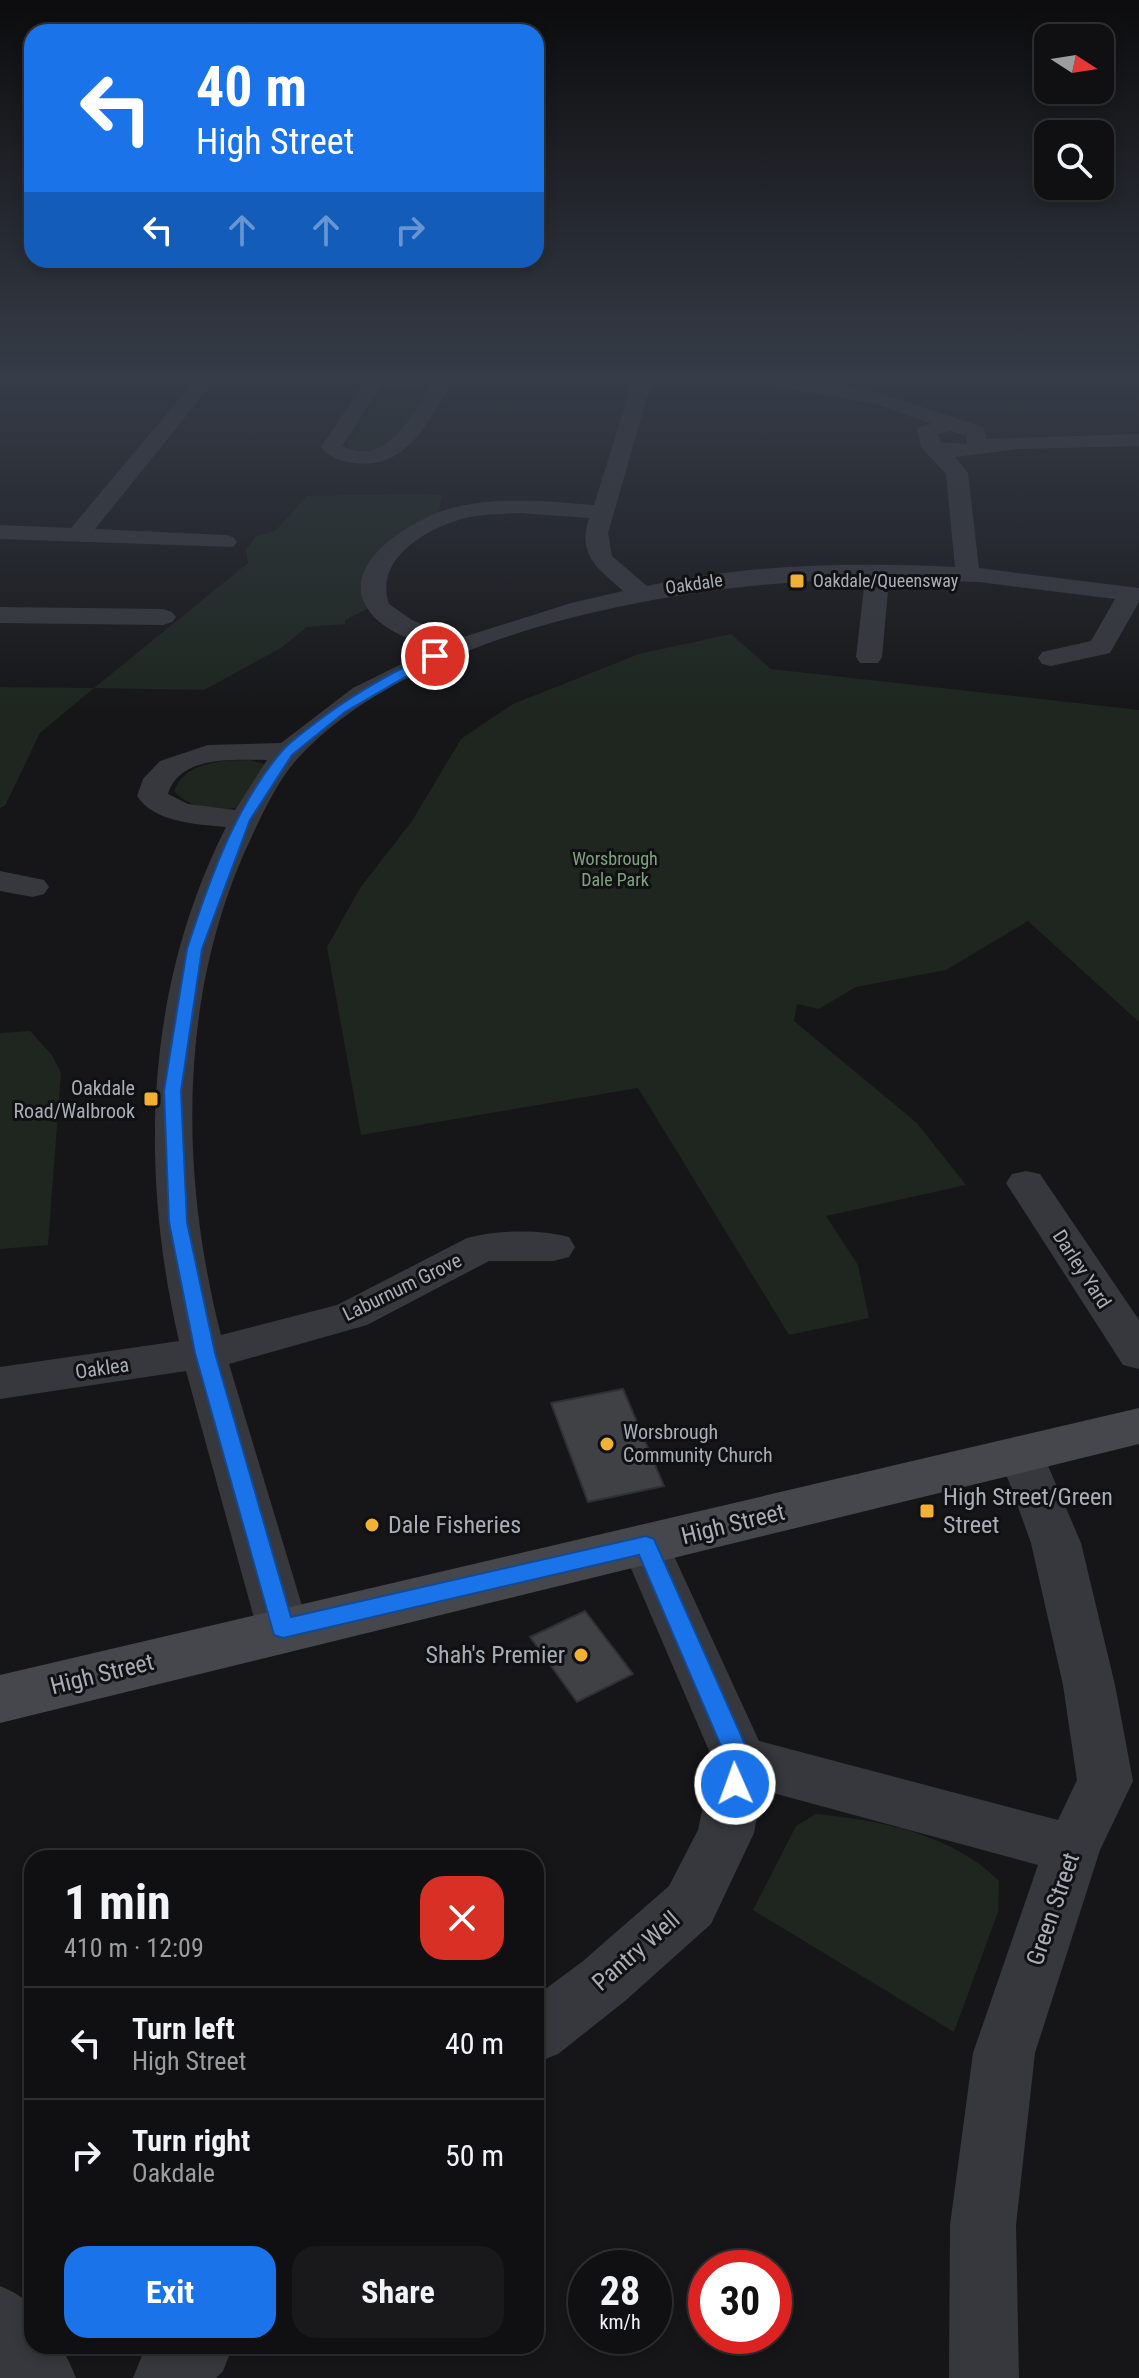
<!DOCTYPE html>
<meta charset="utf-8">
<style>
body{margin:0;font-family:"Roboto Condensed",sans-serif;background:#19191b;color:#f1f3f6;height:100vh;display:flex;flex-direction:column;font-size:30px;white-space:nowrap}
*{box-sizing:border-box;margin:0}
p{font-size:26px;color:#9c9d9f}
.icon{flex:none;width:44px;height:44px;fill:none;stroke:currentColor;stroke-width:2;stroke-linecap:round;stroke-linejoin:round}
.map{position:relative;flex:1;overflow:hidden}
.details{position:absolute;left:24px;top:1850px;width:520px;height:504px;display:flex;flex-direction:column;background:#101012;border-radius:24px;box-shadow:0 4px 12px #0003,0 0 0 2px #303032}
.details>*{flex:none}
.guide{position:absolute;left:24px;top:24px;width:520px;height:244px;border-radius:24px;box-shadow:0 4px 12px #0003,0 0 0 2px #303032;background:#1a73e8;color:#fff;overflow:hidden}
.needle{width:52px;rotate:102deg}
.buttons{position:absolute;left:1034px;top:24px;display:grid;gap:16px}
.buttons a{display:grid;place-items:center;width:80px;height:80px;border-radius:16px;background:#101012;box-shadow:0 4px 12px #0003,0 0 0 2px #303032;font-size:40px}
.speed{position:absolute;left:568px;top:2250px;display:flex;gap:16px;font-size:40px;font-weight:700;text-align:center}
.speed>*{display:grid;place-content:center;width:104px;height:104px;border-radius:50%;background:#101012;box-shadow:0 4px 12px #0003,0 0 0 2px #303032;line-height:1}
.speed small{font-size:20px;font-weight:400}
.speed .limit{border:12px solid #d22;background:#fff;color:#111}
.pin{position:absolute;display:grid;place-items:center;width:68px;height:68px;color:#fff;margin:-34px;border:4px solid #fff;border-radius:50%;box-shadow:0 2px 8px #0007}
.me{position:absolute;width:88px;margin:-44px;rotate:358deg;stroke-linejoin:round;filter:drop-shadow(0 0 6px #0008)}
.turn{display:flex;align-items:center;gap:28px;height:168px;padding:0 40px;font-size:36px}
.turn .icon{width:104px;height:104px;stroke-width:2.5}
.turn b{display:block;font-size:56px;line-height:68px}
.lanes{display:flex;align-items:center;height:76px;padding:0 40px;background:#0003;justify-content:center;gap:40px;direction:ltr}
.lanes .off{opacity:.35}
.round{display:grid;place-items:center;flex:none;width:84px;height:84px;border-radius:24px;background:#19191b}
.head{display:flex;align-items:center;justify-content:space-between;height:136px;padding:0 40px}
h1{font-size:48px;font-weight:700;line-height:60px}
.button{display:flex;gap:16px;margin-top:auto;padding:16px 40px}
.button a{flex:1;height:92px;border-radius:24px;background:#1a73e8;color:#fff;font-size:32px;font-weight:700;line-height:92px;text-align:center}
.button a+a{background:#19191b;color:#f1f3f6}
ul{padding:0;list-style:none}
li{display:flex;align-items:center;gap:24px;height:112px;padding:0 40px;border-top:2px solid #303032}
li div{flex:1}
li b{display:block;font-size:30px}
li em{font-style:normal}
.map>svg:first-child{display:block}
</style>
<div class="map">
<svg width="1139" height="2378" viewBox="0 0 1139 2378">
<rect width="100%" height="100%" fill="#161618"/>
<path fill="#1e261f" d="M394 380H429L431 392 419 402 423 404C400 434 389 458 347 449L348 440 354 439 361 429 356 427 383 386Z
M411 494 442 495 438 517 404 535 369 608 345 620V624L307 627 281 648 204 690 94 688 40 733 5 806 0 808V687L94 688 248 563 246 550 256 536 275 531 307 496Z
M731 634 771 669 1139 710V1022L1028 921 946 970 856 987 819 1009 797 1004 794 1021 917 1123 966 1185 826 1216 858 1265 869 1318 789 1335 638 1088 361 1135 327 947 360 888 412 821 461 739 513 704 639 654Z
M250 760 264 764V768L236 808C215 811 188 808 174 791 187 760 221 761 250 760Z
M30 1031 52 1055 61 1073 48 1245 0 1249V1033Z
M816 1814C880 1820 952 1834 999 1881L998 1912 954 2032 753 1910 796 1826Z"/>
<path fill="#404145" stroke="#303034" stroke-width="2" d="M623 1389 664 1486 588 1502 551 1403Z
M585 1611 633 1674 577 1702 530 1637Z"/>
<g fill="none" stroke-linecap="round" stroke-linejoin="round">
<path fill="#37383d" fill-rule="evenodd" d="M195 380H215L95 529 225 535 233 537 237 542 233 547 0 539V525L71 528Z
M366 380H390L380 388 342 446C386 468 411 417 429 387L426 380H445L449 387C427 425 405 470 353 463 341 461 329 458 321 447Z
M633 380H652L608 533 612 556 647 586C748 564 853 562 955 567L946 474 921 447 917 431 920 427 932 424 876 404 775 386 766 380H810L880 393 983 427 987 439 1139 434V446L1018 449 955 457 968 473 979 568 1139 588V602L1110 653 1051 666 1042 664 1038 658 1042 652 1091 641 1115 599 979 582 889 579 882 657 878 663H860L856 657 865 579C693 582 420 626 298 758 279 779 264 810 252 836 178 991 179 1171 221 1335L337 1305 467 1238C497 1230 539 1229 569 1237L575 1247 569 1257 554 1261H489L367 1325 229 1364 309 1629 301 1644 283 1650 265 1644 257 1629 186 1371 0 1399V1367L179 1341C139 1168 145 988 226 827 196 824 155 823 137 796L143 779 160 761 208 745 281 743 353 688 434 648C412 640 384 631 370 612 333 565 416 517 452 508 499 496 546 501 594 505ZM950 431 966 435 967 444 940 442 938 434ZM520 513 589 518C577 556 598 568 623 591L571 603 457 639 412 620 389 604C373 557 432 525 470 517 486 514 503 514 520 513ZM267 760 235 810 188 804 168 794C180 755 233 760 267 760Z
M0 607 163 609 172 612 176 617 172 622 163 625 0 623Z
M0 871 44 880 49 887 44 894 33 897 0 891Z
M1026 1171 1040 1174 1139 1320V1369L1123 1365 1006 1183 1012 1174Z
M1016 1439 1033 1444 1046 1461 1081 1543 1115 1685 1133 1781 1100 1850 1035 2053 1016 2225 1019 2378H949L950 2225 973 2053 1038 1865 762 1790 754 1833 711 1924 625 2001 558 2054 536 2063V1996L583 1961 669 1886 698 1830 713 1760 621 1545 629 1532 646 1526 663 1532 759 1741 1058 1820 1077 1780 1063 1685 1031 1543 1008 1479 993 1456 999 1444Z
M0 2286C36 2301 32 2309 32 2346 64 2346 64 2349 76 2378H0Z
M150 2346H233L223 2371 216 2378H133L143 2353Z"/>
<path fill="#45474d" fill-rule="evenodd" d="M1139 1408V1444L0 1723V1675Z"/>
</g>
<linearGradient id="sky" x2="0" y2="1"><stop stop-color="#0c0c0d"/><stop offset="0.53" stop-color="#363c48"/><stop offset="1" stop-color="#363c48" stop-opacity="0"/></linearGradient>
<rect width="1139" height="713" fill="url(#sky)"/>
<path fill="#1a73e8" stroke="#114b97" stroke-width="2" d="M431 654 441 656 345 712 292 755 250 820 202 949 181 1091 187 1222 215 1353 291 1617 646 1536 654 1539 752 1760 744 1792 735 1795 726 1792 722 1784 727 1760 639 1555 283 1638 274 1635 195 1353 169 1222 164 1091 187 949C209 881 235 806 282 751 290 742 301 734 310 727 348 697 388 674 431 654Z"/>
<g fill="#f2b134" stroke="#111113" stroke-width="3">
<rect x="789" y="573" width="16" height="16" rx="4"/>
<rect x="143" y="1091" width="16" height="16" rx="4"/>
<circle cx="607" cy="1444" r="8"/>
<rect x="919" y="1503" width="16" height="16" rx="4"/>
<circle cx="372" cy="1525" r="8"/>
<circle cx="581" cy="1655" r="8"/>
</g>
<g text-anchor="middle" stroke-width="6" stroke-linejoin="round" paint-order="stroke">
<g font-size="18" fill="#a8adb8" stroke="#111113" text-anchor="start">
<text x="813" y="587">Oakdale/Queensway</text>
</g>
<g font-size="18" fill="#a8adb8" stroke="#111113">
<text transform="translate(694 584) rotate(-8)" y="6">Oakdale</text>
</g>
<g font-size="18" fill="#7fa381" stroke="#111113">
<text x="615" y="865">Worsbrough<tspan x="615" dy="21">Dale Park</tspan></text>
</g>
<g font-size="20" fill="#a8adb8" stroke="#111113" text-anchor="end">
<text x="135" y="1095">Oakdale<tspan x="135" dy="23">Road/Walbrook</tspan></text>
<text x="623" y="1439" text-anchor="start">Worsbrough<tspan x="623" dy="23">Community Church</tspan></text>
</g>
<g font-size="20" fill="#a8adb8" stroke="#111113">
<text transform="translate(1082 1269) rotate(57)" y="7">Darley Yard</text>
<text transform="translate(402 1287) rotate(-26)" y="7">Laburnum Grove</text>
<text transform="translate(102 1368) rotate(-8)" y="7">Oaklea</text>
</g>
<g font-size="24" fill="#a8adb8" stroke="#111113" text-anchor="start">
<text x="943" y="1505">High Street/Green<tspan x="943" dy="28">Street</tspan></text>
<text x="388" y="1533">Dale Fisheries</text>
<text x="565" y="1663" text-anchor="end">Shah's Premier</text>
</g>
<g font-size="24" fill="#a8adb8" stroke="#111113">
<text transform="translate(733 1524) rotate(-14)" y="8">High Street</text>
<text transform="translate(102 1674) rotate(-14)" y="8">High Street</text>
<text transform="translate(1053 1909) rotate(-71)" y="8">Green Street</text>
<text transform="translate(636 1951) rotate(-41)" y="8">Pantry Well</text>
</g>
</g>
</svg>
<div class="buttons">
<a><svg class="needle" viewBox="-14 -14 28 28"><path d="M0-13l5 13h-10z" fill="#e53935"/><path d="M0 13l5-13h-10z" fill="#9c9d9f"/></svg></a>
<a><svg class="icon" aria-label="search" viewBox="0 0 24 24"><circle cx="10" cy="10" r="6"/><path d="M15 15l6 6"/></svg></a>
</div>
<div class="speed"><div>28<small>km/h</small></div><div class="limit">30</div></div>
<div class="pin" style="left:435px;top:656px;background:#d93025"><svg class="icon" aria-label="arrive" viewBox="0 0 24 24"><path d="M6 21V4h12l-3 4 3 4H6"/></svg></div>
<svg class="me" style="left:735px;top:1784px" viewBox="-20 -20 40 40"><circle r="17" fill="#1a73e8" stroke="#fff" stroke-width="3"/><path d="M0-11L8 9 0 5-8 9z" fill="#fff"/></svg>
<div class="guide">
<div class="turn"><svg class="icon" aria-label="left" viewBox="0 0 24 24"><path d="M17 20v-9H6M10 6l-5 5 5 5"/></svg><div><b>40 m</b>High Street</div></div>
<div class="lanes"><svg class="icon" aria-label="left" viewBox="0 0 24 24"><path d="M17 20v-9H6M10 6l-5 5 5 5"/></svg><svg class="icon off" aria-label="ahead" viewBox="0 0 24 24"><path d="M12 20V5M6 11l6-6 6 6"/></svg><svg class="icon off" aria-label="ahead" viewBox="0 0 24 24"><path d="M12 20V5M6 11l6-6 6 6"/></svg><svg class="icon off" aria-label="right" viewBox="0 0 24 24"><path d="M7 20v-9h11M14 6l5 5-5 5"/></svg></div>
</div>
<section class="details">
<div class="head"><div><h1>1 min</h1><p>410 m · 12:09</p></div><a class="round" style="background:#d93025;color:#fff"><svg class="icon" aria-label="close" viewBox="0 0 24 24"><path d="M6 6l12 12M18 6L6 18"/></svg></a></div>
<ul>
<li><svg class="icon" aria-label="left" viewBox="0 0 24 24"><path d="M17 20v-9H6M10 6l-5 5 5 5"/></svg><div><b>Turn left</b><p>High Street</p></div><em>40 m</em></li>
<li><svg class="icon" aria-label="right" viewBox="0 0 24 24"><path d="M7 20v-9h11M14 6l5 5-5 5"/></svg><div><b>Turn right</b><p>Oakdale</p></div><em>50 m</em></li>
</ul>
<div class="button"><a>Exit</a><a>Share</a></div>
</section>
</div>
